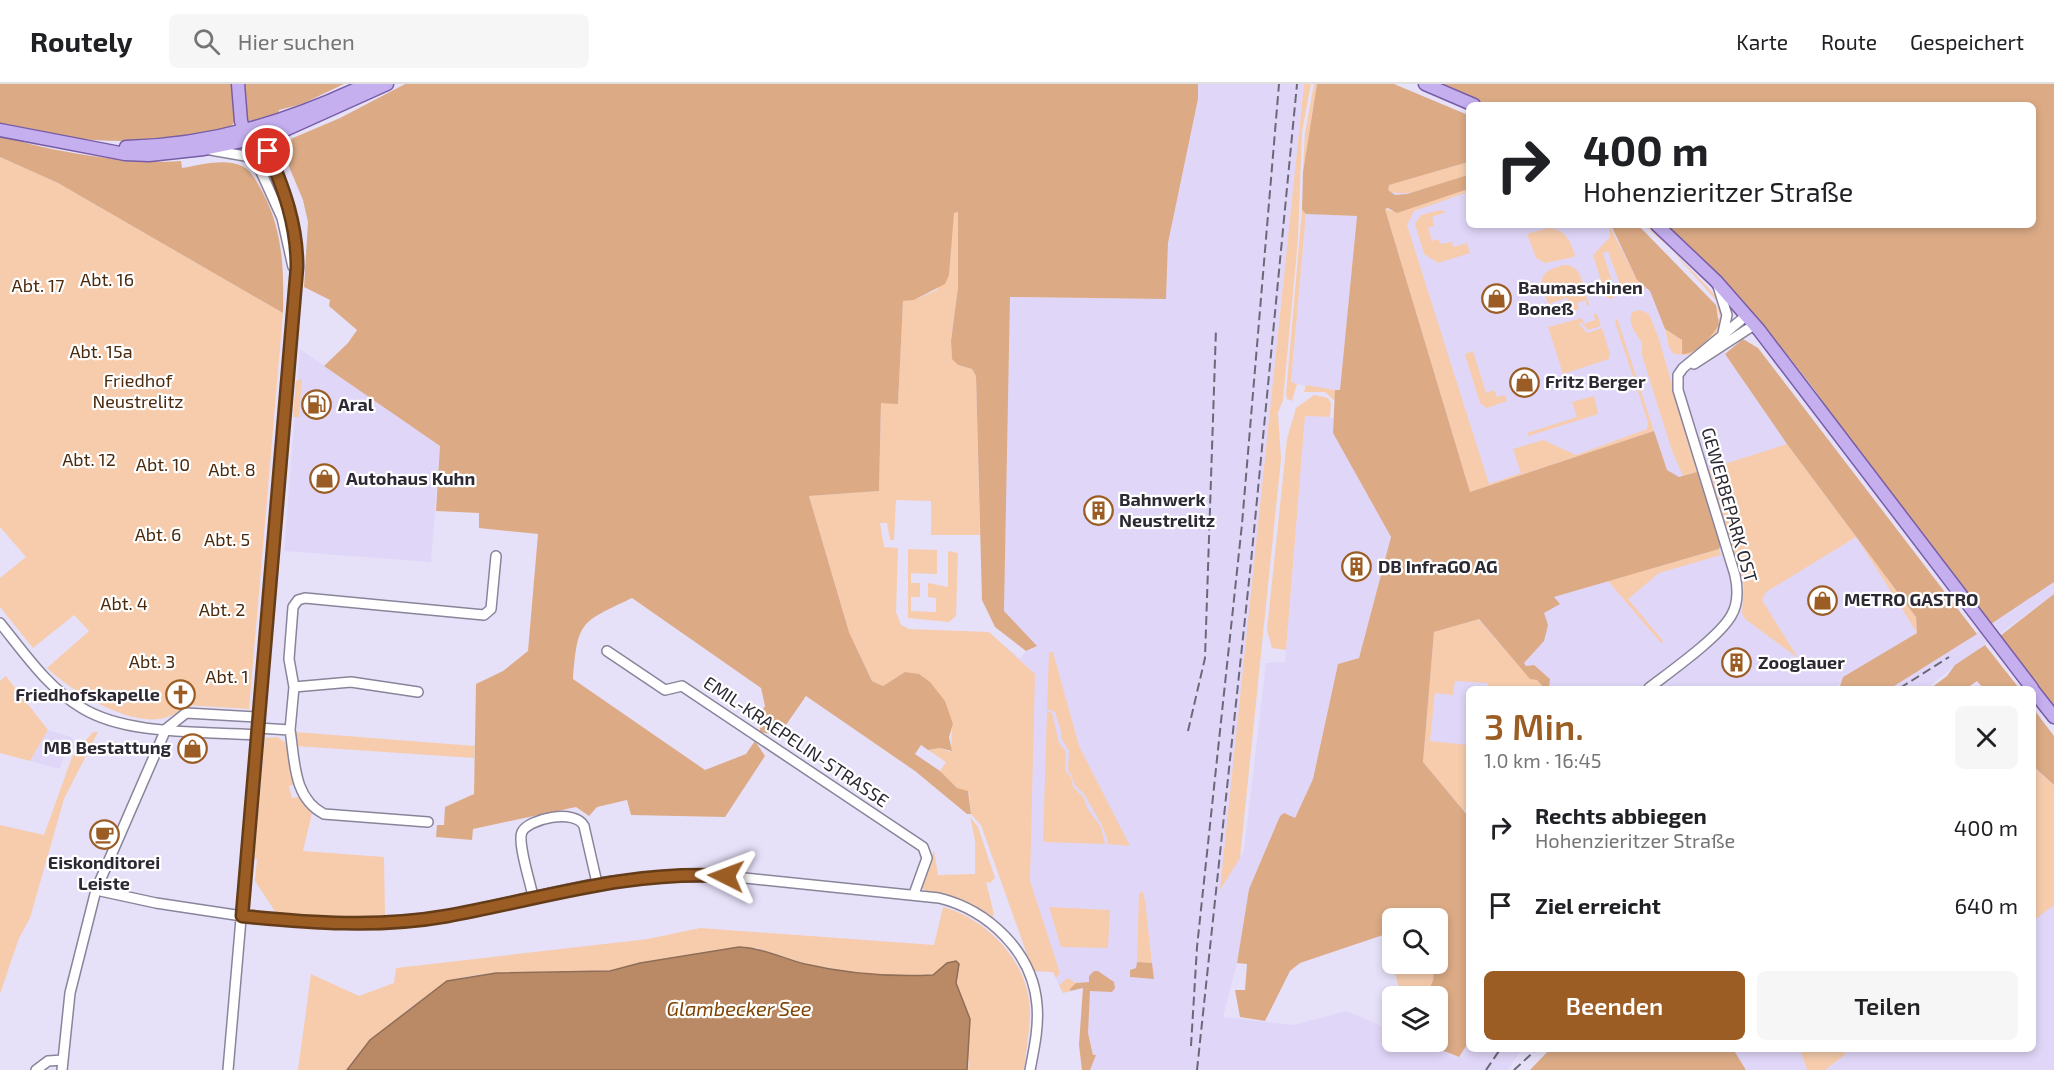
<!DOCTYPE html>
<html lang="de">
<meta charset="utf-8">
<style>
body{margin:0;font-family:"Exo 2",sans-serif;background:#f6f6f6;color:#202124;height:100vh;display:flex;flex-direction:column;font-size:22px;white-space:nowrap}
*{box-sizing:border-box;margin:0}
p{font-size:20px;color:#757577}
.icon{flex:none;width:33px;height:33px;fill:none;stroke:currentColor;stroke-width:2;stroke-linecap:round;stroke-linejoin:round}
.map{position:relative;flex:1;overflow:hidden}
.drawer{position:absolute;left:1466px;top:602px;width:570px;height:366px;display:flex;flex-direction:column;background:#fff;border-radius:9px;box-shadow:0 3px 9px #0003}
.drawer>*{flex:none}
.banner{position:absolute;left:1466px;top:18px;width:570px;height:126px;border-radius:9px;box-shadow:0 3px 9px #0003;background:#fff;color:#202124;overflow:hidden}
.tools{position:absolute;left:1382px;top:824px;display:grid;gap:12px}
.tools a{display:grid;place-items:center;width:66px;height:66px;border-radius:9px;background:#fff;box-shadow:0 3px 9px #0003;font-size:30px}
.pin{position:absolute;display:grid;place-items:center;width:51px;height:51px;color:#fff;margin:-26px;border:3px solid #fff;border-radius:50%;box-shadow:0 2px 6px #0007}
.me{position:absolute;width:66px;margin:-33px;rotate:273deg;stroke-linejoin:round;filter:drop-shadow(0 0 4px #0008)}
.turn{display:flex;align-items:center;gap:21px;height:126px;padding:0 18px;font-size:27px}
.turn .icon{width:78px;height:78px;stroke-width:2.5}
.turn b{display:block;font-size:42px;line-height:51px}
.round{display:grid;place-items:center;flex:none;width:63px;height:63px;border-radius:9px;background:#f6f6f6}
.head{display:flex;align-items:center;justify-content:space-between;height:102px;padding:0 18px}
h1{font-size:36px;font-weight:600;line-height:45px;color:#9c5d25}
.action{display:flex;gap:12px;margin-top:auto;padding:12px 18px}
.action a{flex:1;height:69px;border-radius:9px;background:#9c5d25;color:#fff;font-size:24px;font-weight:600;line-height:69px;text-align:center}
.action a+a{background:#f6f6f6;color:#202124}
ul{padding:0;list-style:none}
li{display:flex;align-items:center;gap:18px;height:78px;padding:0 18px}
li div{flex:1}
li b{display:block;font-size:22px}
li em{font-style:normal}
header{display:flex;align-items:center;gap:36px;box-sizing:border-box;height:84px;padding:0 30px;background:#fff;border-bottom:2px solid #e0e0e0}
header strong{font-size:28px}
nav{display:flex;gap:33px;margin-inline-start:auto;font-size:21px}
.search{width:420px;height:54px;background:#f6f6f6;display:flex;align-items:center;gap:15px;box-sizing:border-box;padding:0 21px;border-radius:9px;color:#757577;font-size:22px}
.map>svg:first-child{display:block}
</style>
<header>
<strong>Routely</strong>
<div class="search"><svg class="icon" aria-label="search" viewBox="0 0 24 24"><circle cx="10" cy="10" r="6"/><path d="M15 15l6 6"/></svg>Hier suchen</div>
<nav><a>Karte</a><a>Route</a><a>Gespeichert</a></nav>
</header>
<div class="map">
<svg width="2054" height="986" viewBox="0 0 2054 986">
<rect width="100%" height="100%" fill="#e7e0f9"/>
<path fill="#e0d7f8" d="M1198 0H1304L1221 805 1244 766 1266 579 1285 578 1305 331 1334 334 1333 349 1391 453 1359 574 1338 580 1313 695 1294 735 1280 732 1249 805 1237 879 1223 933 1294 941 1346 927 1392 946V957H1419L1458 973 1468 959V964L1522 965 1508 986H1082L1079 961 1083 904 1063 909 1053 888 1033 887 981 741 971 730 1002 560 1020 575 1026 567 1033 566 1004 528 1010 213 1166 215 1168 159 1198 15Z
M1468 78V141H1611L1620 162 1650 207 1663 237 1668 260H1706L1713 252 1787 360 1934 557 1842 598 1835 604H1468V732L1423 678 1434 548 1718 465 1721 462 1697 388 1679 393 1666 386 1470 408 1388 101Z
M1306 130 1357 132 1340 307 1291 299Z
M300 265 440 362 431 478 284 467Z
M2054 498V510L1926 604H1891Z
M48 646 71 653 74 657 75 662 63 674 60 685 30 677Z
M2033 682 2054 701V986H1825L1846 970 1838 965 2032 964Z
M1733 965H1800L1807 986H1746Z"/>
<path fill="#f6ccad" d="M1304 0H1311L1302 48 1298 155 1283 316 1278 329 1281 375 1240 774 1220 806Z
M1314 0H1317L1303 88 1305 49Z
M0 73 58 99 283 229 249 625 187 621 186 625C179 628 171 632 164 634 129 643 71 607 47 584L89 547 74 531 33 564 0 523V494L26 473 0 443Z
M1468 78V91C1448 97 1406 117 1387 106L1388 101Z
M1468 105V108L1414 127 1407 141 1489 400 1521 389 1513 365 1543 356 1576 371 1647 345 1648 338 1615 238 1617 234 1654 347 1470 408 1385 125 1397 128Z
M1302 126 1306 130 1291 298 1297 300 1292 317 1287 315 1286 310Z
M1440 126 1446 128 1432 133 1434 142 1428 144 1432 157 1438 155 1441 160 1452 158 1454 163 1467 159 1470 169 1438 179 1424 170 1415 140 1421 131Z
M958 128V203L951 257 952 274 958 281 972 285 976 292 980 451H931V417L896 416 894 456H890L887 439H880L884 463 898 464 896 528 901 541 909 545 989 548 1035 590 1030 797 1060 889 1056 894 1053 888 1033 887 981 741 971 730 969 709 957 705 940 687 946 678 928 666 941 664 950 668C953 661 950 650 953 640L905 588 883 602 872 597 849 548 809 412 879 407 881 319H898L903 216H914L937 206 950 172 951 133 954 129Z
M1609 141 1637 196 1646 205 1623 209 1608 167 1603 169 1616 211 1612 215 1606 213 1593 171 1610 153Z
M1644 141 1649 142 1718 214 1721 222 1669 163Z
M1548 144C1565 145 1570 156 1575 171L1574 173 1545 179 1536 174 1527 150Z
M1564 181C1585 181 1582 207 1590 221L1588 222 1585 216 1577 219 1579 225 1571 227 1567 214 1548 220C1540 194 1536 189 1564 181Z
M1716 221 1723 229C1721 249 1707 262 1689 271L1674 270 1669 264 1665 245 1682 256 1681 267 1720 233Z
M1640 226 1649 230 1659 255 1697 388 1683 392 1671 364 1642 271V259C1637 250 1627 241 1632 228Z
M1594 230H1597L1601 242 1588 246 1581 238 1579 240 1587 249 1602 244 1610 270 1609 275 1563 290 1548 243 1582 234 1584 240 1595 236Z
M1473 267 1486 309 1494 306 1497 313 1505 311 1507 317 1487 324 1480 319 1466 274 1465 270Z
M302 295 299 333H293L296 297Z
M1306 301 1335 306V317L1325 308H1304Z
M1314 311 1328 314 1331 319 1330 333 1305 332 1286 566 1272 564 1267 546 1287 355 1296 324Z
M1594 312 1598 330 1528 352 1527 349 1577 333 1572 318Z
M1787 360 1916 533 1917 549 1899 520V515L1892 509 1856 453 1766 508 1762 516 1798 574 1745 535 1742 529 1744 502 1709 385Z
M908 465 937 466V490L911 489V499H920V513H911V527L936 528V514L928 513V499L948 503V467L958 469 956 532 949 538 908 534Z
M1719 465 1721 471 1659 489 1628 515 1663 557 1661 559 1608 497Z
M1478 535 1530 594 1537 596 1544 604H1488V599L1455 597 1453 611 1435 609 1430 657 1468 661V724L1464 727 1423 678 1434 548Z
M1049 568H1053L1079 662 1130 762 1108 760C1105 741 1094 729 1086 713 1083 707 1076 704 1074 699 1071 694 1074 692 1068 687L1069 667 1061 654V647L1055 628 1047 625Z
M6 592 48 646 30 677 0 669V597Z
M1047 627 1052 629 1059 659 1066 668 1065 687 1071 693 1073 703 1084 714 1087 724 1101 743 1105 760 1043 758Z
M93 648H98L64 715 30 834 19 854 0 910V741L44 751 72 673Z
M295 648 475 662 474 674 296 662Z
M277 653 288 660 295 700 289 702 292 714 299 713 312 729 303 767 384 773 385 831 351 833 276 829 255 797 257 775H254L265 654Z
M2032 682 2054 701V821L2033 837Z
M970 733 978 743 995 794 990 799 986 798 994 830 992 834 965 818 928 808 922 804 934 766 938 791 975 790V756Z
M1143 808 1145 817 1152 879 1137 878 1139 809Z
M943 823C987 835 1028 877 1030 926 1030 946 1026 966 1024 986H967L969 980 956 899 958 885 947 879 933 891 872 892 806 880 757 864 682 872 610 887 496 889 470 892 447 897 413 922 370 956 347 986H298L311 890 359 912 394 899 396 884 648 855 700 844 934 861Z
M1049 823 1110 826 1108 864 1061 863Z
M1392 853V879H1429C1437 893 1434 901 1421 912H1402L1390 874 1388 858Z
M1068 894 1076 899 1070 907 1063 909 1059 901Z
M1800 965H1838L1846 970 1825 986H1807Z"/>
<path fill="#dcab86" d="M0 0H233L236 34 231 44C148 63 82 61 0 40Z
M242 0H344L302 20 279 26 278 32 249 40Z
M405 0H1198V15L1168 159 1166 215 1010 213 1004 527 1037 562 1026 567 995 543 982 516 976 292 972 285 958 281 952 275 951 257 958 203V128L954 129 949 191 945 200 914 216 903 217 898 320 881 319 879 407 809 412 849 548 872 597 883 602 905 588 919 590 930 598 945 617 953 640 949 653 952 667 940 664 928 666 921 661 915 670 940 687 957 704 968 707 971 730H967L915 687 806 612 779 651 759 648 761 642 755 637 765 622 761 604 632 514C580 539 578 536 573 595L705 686 746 670 755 657 765 672 725 733 631 731 627 716 597 723 589 732 576 723 473 745 472 756 436 753 437 741H444L445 723 474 710 476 600 503 587 528 567 538 450 479 444V429L436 427 440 362 324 282 348 259 357 246 329 222 330 216 304 203 308 138 303 116 282 66 284 61 293 54 340 34Z
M1317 0H1394L1468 31V78L1389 101 1388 106 1395 111 1407 110 1468 91V105L1397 129 1388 124 1385 125 1470 408 1654 347 1667 386 1679 393 1697 388 1721 461 1719 465 1554 513 1560 520 1544 529 1548 541 1544 557 1524 579 1526 582 1534 581 1550 595 1549 604H1544L1537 596 1530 595 1479 535 1434 548 1423 678 1468 732V959L1459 973 1419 957H1437V912H1421C1434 901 1437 893 1429 879H1437V834H1392V848L1300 879 1290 887 1265 937 1240 933 1235 906H1245L1247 880 1237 879 1249 805 1280 732 1284 729 1295 734 1313 695 1338 580 1359 574 1391 453 1333 349 1335 306H1340L1357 132 1306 130 1302 126 1303 88Z
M1440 0H2054V498L1991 540 1849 356 1814 305 1782 264 1739 213 1664 141H2032V21H1486Z
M0 51C45 67 133 81 181 77L182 84C201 81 224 74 242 82 252 87 256 97 262 107 283 146 284 185 283 229L58 99 0 73Z
M1611 141H1638L1716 221 1719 241C1712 252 1696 271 1682 270V256L1665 245 1650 207 1637 196Z
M1743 255 1758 264 1977 550 1891 604H1835L1840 602 1843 593 1917 549 1916 533 1787 360 1725 270Z
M2054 510V626L2000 552Z
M1985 561 2019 604H1983L1977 597 1967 604H1931L1947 592 1955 581Z
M2032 623 2054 652V701L2033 682Z
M1137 878 1152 879 1154 895 1130 893V886L1136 884Z
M1094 887H1098L1114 898 1115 904 1112 908 1090 907 1088 949 1093 971H1096L1090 986H1082L1079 961 1083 904 1070 907V905L1076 899 1089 898V892Z
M1551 964 1733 965 1746 986H1530Z"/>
<path fill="#ba8a66" stroke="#8f6d57" stroke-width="1.5" d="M739 863C762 864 782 874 805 880 848 890 890 893 933 891L947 879 956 877 959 880 956 899 970 935 967 986H347L370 956 447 897 496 889 610 887 640 879Z"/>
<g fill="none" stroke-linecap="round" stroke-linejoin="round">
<defs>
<path id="minor" d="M247 57 282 134 293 183
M205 65 245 72 258 78
M1718 202 1727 231 1723 249
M1694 280 1754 241
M0 539C25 570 48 604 82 624 128 652 204 647 257 651
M607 567 665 606 682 602 923 763 927 774 914 810
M294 603 289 575 293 523 298 516 305 514 484 531 491 525 496 472
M1649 604C1671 587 1718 554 1731 532 1739 519 1738 505 1735 491L1678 306V291L1683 284 1747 231
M258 644 290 646C295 677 293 714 324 730L428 738
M290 646 294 603 351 598 418 608
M96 806 156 819 242 832 332 839H379L445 832 597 799 670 791 726 792 939 814C988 826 1033 868 1037 921 1039 943 1034 965 1030 986
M533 813C531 800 517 759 522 748 528 735 575 724 584 742L597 799
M36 986 48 977 63 976
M62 986 70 909 96 806 166 645 186 629 258 633
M228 986 297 183C298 133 278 93 261 48"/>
<path id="major" d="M238 0 241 37 246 53
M1425 0 1474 21
M0 46 125 70 149 71 204 65 276 50 387 0
M126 63C212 61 290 37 367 0
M1657 141 1716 197 1759 246 2032 604
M2032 605 2054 633"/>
</defs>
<use href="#minor" stroke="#8a849b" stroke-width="12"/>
<use href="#major" stroke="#775da6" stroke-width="15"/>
<use href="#minor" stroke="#fff" stroke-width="9"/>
<use href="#major" stroke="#c5afef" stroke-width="12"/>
<path stroke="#6c6877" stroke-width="2" stroke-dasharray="9 4.5" stroke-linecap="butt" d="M1900 604 1949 573
M1188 647 1205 574 1216 245
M1191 962 1197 863 1242 440 1279 0
M1197 986 1251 478 1297 0
M1486 986 1501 964
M1514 986 1538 964"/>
</g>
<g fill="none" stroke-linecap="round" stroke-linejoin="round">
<defs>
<path id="route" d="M268 67C284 106 297 140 297 183L242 832C310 839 379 844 447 832 542 815 627 786 726 792"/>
</defs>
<use href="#route" stroke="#653c18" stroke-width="15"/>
<use href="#route" stroke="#9c5d25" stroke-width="10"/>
</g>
<defs>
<symbol id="shop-ring" viewBox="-11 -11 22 22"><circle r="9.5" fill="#fff" stroke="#9c5d25" stroke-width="1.5"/><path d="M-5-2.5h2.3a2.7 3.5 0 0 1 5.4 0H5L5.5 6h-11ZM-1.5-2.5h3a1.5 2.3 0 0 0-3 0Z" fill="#9c5d25"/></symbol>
<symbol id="fuel-ring" viewBox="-11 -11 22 22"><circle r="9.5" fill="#fff" stroke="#9c5d25" stroke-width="1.5"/><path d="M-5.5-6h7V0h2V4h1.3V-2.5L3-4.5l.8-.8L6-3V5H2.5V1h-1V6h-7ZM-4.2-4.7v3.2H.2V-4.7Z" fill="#9c5d25"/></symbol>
<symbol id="building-ring" viewBox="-11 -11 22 22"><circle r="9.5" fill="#fff" stroke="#9c5d25" stroke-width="1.5"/><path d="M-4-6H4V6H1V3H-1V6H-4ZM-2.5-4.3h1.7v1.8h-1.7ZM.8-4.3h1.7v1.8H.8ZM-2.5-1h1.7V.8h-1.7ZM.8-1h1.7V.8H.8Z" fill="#9c5d25"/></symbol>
<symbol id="church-ring" viewBox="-11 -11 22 22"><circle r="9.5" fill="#fff" stroke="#9c5d25" stroke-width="1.5"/><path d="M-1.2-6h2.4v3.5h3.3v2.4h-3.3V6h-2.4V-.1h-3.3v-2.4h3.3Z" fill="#9c5d25"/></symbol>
<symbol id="cafe-ring" viewBox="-11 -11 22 22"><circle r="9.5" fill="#fff" stroke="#9c5d25" stroke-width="1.5"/><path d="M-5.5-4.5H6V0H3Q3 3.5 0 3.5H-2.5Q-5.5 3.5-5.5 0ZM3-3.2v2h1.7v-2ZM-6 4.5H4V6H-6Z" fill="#9c5d25"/></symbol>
</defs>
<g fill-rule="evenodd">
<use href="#shop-ring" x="1480" y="198" width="33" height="33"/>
<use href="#shop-ring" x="1508" y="282" width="33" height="33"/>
<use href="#fuel-ring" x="300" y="304" width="33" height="33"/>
<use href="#shop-ring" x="308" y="378" width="33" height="33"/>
<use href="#building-ring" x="1082" y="410" width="33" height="33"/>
<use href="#building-ring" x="1340" y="466" width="33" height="33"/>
<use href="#shop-ring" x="1806" y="500" width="33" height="33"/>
<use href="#building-ring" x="1720" y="562" width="33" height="33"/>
<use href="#church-ring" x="164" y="594" width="33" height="33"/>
<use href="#shop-ring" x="176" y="648" width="33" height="33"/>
<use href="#cafe-ring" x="88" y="734" width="33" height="33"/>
</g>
<g text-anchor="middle" stroke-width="4.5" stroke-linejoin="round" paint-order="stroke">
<g font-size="18" fill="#4a290c" stroke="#fff">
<text x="107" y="202">Abt. 16</text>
<text x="38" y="208">Abt. 17</text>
<text x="101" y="274">Abt. 15a</text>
<text x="138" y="303">Friedhof<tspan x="138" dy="21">Neustrelitz</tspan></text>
<text x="89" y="382">Abt. 12</text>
<text x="163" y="387">Abt. 10</text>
<text x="232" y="392">Abt. 8</text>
<text x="158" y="457">Abt. 6</text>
<text x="227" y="462">Abt. 5</text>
<text x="124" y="526">Abt. 4</text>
<text x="222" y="532">Abt. 2</text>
<text x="152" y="584">Abt. 3</text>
<text x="227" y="599">Abt. 1</text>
</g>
<g font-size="18" font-weight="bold" fill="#2c2933" stroke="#fff" text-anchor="start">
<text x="1518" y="210">Baumaschinen<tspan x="1518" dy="21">Boneß</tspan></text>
<text x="1545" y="304">Fritz Berger</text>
<text x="338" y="327">Aral</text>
<text x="346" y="401">Autohaus Kuhn</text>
<text x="1119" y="422">Bahnwerk<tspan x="1119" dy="21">Neustrelitz</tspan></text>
<text x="1378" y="489">DB InfraGO AG</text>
<text x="1844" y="522">METRO GASTRO</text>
<text x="1758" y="585">Zooglauer</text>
<text x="160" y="617" text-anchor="end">Friedhofskapelle</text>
<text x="171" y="670" text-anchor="end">MB Bestattung</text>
<text x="104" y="785" text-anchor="middle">Eiskonditorei<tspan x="104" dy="21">Leiste</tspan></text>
</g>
<g font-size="18" fill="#2c2933" stroke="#fff">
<text transform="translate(1729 421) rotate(74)" y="6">GEWERBEPARK OST</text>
<text transform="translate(796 658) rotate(34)" y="6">EMIL-KRAEPELIN-STRASSE</text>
</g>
<g font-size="20" font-style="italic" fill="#804403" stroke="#fff">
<text x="739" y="932">Glambecker See</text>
</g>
</g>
</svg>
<div class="tools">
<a><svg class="icon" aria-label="search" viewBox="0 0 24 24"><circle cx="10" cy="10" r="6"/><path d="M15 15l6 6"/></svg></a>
<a><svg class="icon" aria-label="layers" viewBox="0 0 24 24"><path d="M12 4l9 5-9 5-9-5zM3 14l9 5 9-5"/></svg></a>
</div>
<div class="pin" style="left:268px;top:67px;background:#d93025"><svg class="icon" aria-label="arrive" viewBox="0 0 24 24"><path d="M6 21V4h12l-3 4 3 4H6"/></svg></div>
<svg class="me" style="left:726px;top:792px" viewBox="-20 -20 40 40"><path d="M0-17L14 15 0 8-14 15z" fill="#9c5d25" stroke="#fff" stroke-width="4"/></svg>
<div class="banner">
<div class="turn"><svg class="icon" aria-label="right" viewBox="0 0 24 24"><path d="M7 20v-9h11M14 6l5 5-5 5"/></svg><div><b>400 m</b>Hohenzieritzer Straße</div></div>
</div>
<section class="drawer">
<div class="head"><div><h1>3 Min.</h1><p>1.0 km · 16:45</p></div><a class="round"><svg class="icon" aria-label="close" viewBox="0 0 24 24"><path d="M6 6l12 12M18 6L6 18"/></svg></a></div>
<ul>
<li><svg class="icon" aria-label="right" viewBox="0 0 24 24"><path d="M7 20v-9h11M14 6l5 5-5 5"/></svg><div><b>Rechts abbiegen</b><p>Hohenzieritzer Straße</p></div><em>400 m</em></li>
<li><svg class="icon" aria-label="arrive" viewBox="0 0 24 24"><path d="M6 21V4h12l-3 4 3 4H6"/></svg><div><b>Ziel erreicht</b></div><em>640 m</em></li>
</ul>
<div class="action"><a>Beenden</a><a>Teilen</a></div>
</section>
</div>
